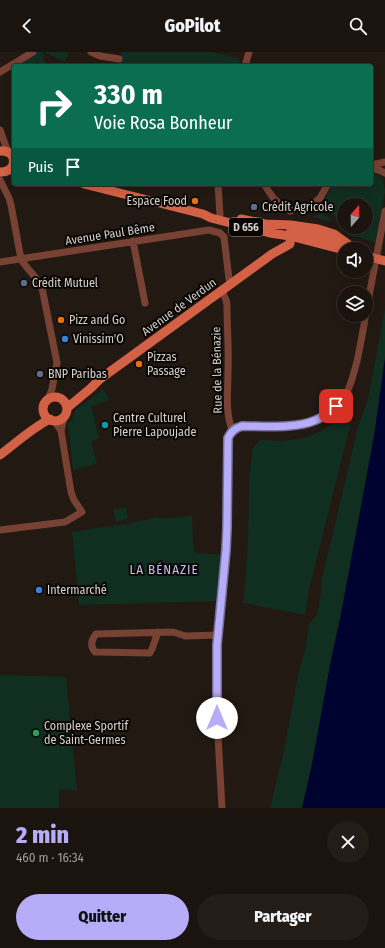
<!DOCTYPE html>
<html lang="fr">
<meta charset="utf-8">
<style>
body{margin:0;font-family:"Fira Sans Condensed",sans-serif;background:#231c17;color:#f1f3f6;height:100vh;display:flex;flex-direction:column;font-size:15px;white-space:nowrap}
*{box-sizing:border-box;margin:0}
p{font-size:13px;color:#9f9e9e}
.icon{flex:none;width:22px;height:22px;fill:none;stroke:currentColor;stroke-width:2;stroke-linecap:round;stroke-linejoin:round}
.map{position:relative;height:756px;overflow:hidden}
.details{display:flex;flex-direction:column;background:#1a130e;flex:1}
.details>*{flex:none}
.banner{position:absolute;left:12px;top:12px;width:361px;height:122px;border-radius:4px;box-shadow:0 2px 10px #0003,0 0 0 1px #38322e;background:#0b6e4f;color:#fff;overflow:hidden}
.needle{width:26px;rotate:20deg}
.fabs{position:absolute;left:337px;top:146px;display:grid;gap:8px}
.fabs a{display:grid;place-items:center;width:36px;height:36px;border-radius:50%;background:#1a130e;box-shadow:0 2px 10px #0003,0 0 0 1px #38322e;font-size:20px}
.pin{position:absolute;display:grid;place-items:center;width:34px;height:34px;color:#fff;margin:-17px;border-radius:8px;box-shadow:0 2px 6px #0006}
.me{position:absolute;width:44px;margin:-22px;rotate:0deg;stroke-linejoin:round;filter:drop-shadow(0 0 3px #0008)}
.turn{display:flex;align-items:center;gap:14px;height:84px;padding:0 16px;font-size:18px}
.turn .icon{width:52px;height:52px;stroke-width:2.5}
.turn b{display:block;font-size:28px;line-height:34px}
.then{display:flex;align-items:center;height:38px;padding:0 16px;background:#0003;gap:8px;font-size:15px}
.round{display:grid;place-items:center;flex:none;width:42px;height:42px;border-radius:21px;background:#231c17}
.overview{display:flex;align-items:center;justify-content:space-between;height:68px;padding:0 16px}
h1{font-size:24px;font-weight:800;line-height:30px;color:#b6acf8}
.cta{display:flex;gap:8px;margin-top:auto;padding:8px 16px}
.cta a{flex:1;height:46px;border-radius:24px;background:#b6acf8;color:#111;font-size:16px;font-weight:800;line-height:46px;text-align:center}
.cta a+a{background:#231c17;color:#f1f3f6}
header{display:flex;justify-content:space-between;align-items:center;height:52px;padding:0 16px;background:#1a130e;font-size:18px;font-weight:800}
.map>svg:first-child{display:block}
</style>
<header><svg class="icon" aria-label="back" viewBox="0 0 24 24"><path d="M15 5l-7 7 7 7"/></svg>GoPilot<svg class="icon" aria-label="search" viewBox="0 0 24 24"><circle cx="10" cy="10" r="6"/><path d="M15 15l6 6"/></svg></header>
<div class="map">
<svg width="385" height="756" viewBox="0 0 385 756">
<rect width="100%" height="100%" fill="#221912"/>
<path fill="#102f21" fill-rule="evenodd" d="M38 0H43L45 14H24L23 9Z
M44 0H69L65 10Z
M122 0H212L240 7 239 14H119Z
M371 121H374L380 124 383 129 385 139 375 190 351 184 338 171 334 164 324 157C323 147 329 138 336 132H371ZM344 153H366V175H344Z
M321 162 328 165 332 170 313 165 315 164Z
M385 257V756H270L283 703 299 619 305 598 309 572 317 563 321 543V531L358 375 368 347Z
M102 336 110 348 91 354 99 387 91 389 97 412 73 418 68 372 74 363 75 358 100 340Z
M350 358H354L309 538 305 563 243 551 248 493 249 430 252 400 254 395 257 391 261 388 283 389 307 385 321 379 333 372Z
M126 455 128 467 116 470 113 458Z
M192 464 193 489 195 501 221 503 216 549 79 553 72 480 131 471 158 465 161 467Z
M0 623 66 625 77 739 59 737V756H0Z"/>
<path fill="#00022f" d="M385 306V756H302L312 712 331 608 341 562 374 384Z"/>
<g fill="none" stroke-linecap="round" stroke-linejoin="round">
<path stroke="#774133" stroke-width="7" d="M91 0 100 4 119 7
M245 14 249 0
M0 20 33 0
M0 78 8 100
M371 113 385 110
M371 116 379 118 385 121
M0 128 9 146 11 153 21 207C27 218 37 224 42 236L57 311 52 337 48 347
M218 132 220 163
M264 132C272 145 276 151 290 159
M290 159 313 152 320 146 328 132
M133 189 145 251
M0 210 209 178 220 181 224 185 229 227 231 232
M222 239 226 248 227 253C227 275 229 298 228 320 228 340 225 359 232 378
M54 368 61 379
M0 478 65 470 82 460 74 448 71 440 61 379 64 365
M158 580 152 597 150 601 95 600C90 594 91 588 96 582L173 580 185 584 218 583
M222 756 217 666V593L226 498 227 476 228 386C231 378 235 376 242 374 269 374 302 379 326 363 336 356 346 345 350 333 353 325 355 317 357 309 361 291 364 273 367 255 373 223 379 191 385 159"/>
<path stroke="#d36146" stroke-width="9" d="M0 99C18 97 18 121 0 120
M84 132 203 162 211 166 270 181 290 184 344 198
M241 167 265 172 291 173 318 177 334 182 352 195 359 197
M294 183 307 181 339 191
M366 204 385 209
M43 357a12 12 0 1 1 24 0a12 12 0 1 1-24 0Z
M67 356 91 336 100 327 272 202 290 192 291 173
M0 403C16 391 32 376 50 367"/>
</g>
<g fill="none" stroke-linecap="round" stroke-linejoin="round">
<defs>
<path id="route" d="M217 666V593L226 498 227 476 228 386C231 379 235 376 242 374 265 374 295 377 316 368 323 365 330 360 336 354"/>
</defs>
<use href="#route" stroke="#7670a1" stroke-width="10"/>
<use href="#route" stroke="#b6acf8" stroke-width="7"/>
</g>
<g fill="#e8710a" stroke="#090604" stroke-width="1.5">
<circle cx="195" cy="149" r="4"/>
<circle cx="61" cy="268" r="4"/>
<circle cx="139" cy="312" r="4"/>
</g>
<g fill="#5c6f8a" stroke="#090604" stroke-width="1.5">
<circle cx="254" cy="155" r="4"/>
<circle cx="24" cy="231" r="4"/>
<circle cx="40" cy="322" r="4"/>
</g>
<g fill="#3f7fe0" stroke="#090604" stroke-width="1.5">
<circle cx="65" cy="287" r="4"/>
<circle cx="39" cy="538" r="4"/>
</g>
<circle fill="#0f9aa8" stroke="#090604" stroke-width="1.5" cx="105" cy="373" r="4"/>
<circle fill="#2e9e5b" stroke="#090604" stroke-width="1.5" cx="36" cy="681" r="4"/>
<g text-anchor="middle" stroke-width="4" stroke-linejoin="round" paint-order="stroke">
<rect fill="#090604" stroke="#999490" stroke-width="1" x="229" y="166" width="34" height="18" rx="3"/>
<g font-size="11" font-weight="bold" fill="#d7d1cc">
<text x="246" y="179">D 656</text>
</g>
<g font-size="12" fill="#d7d1cc" stroke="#090604" text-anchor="start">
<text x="187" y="153" text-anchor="end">Espace Food</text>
<text x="262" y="159">Crédit Agricole</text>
<text x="32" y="235">Crédit Mutuel</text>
<text x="69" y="272">Pizz and Go</text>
<text x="73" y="291">Vinissim'O</text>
<text x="147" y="309">Pizzas<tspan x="147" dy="14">Passage</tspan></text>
<text x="48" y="326">BNP Paribas</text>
<text x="113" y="370">Centre Culturel<tspan x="113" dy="14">Pierre Lapoujade</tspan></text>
<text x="47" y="542">Intermarché</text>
<text x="44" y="678">Complexe Sportif<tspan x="44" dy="14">de Saint-Germes</tspan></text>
</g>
<g font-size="12" fill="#d7d1cc" stroke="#090604">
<text transform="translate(110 182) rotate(-9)" y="4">Avenue Paul Bême</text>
<text transform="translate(179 255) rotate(-36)" y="4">Avenue de Verdun</text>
<text transform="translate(217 318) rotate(-91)" y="4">Rue de la Bénazie</text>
</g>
<g font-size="13" letter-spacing="1" fill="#c4bdf6" stroke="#090604">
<text x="164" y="522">LA BÉNAZIE</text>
</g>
</g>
</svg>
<div class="fabs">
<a><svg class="needle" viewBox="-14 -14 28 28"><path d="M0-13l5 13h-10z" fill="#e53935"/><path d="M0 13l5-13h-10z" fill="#9f9e9e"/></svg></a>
<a><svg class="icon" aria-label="sound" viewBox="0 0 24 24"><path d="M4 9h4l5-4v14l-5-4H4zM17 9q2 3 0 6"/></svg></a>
<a><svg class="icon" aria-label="layers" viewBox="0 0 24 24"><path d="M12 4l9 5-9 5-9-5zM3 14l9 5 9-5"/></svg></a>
</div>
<div class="pin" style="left:336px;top:354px;background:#d93025"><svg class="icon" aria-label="arrive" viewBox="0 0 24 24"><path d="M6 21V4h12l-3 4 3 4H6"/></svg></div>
<svg class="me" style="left:217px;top:666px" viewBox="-20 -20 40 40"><circle r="19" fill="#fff"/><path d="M0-13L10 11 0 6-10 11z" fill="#b6acf8"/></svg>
<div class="banner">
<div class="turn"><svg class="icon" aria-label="right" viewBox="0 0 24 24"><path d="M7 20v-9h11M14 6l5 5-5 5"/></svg><div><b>330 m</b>Voie Rosa Bonheur</div></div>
<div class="then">Puis<svg class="icon" aria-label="arrive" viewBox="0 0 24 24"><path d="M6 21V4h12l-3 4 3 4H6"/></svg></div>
</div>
</div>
<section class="details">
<div class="overview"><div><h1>2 min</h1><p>460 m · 16:34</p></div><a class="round"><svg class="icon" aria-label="close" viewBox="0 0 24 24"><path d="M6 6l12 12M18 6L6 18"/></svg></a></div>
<div class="cta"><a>Quitter</a><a>Partager</a></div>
</section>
